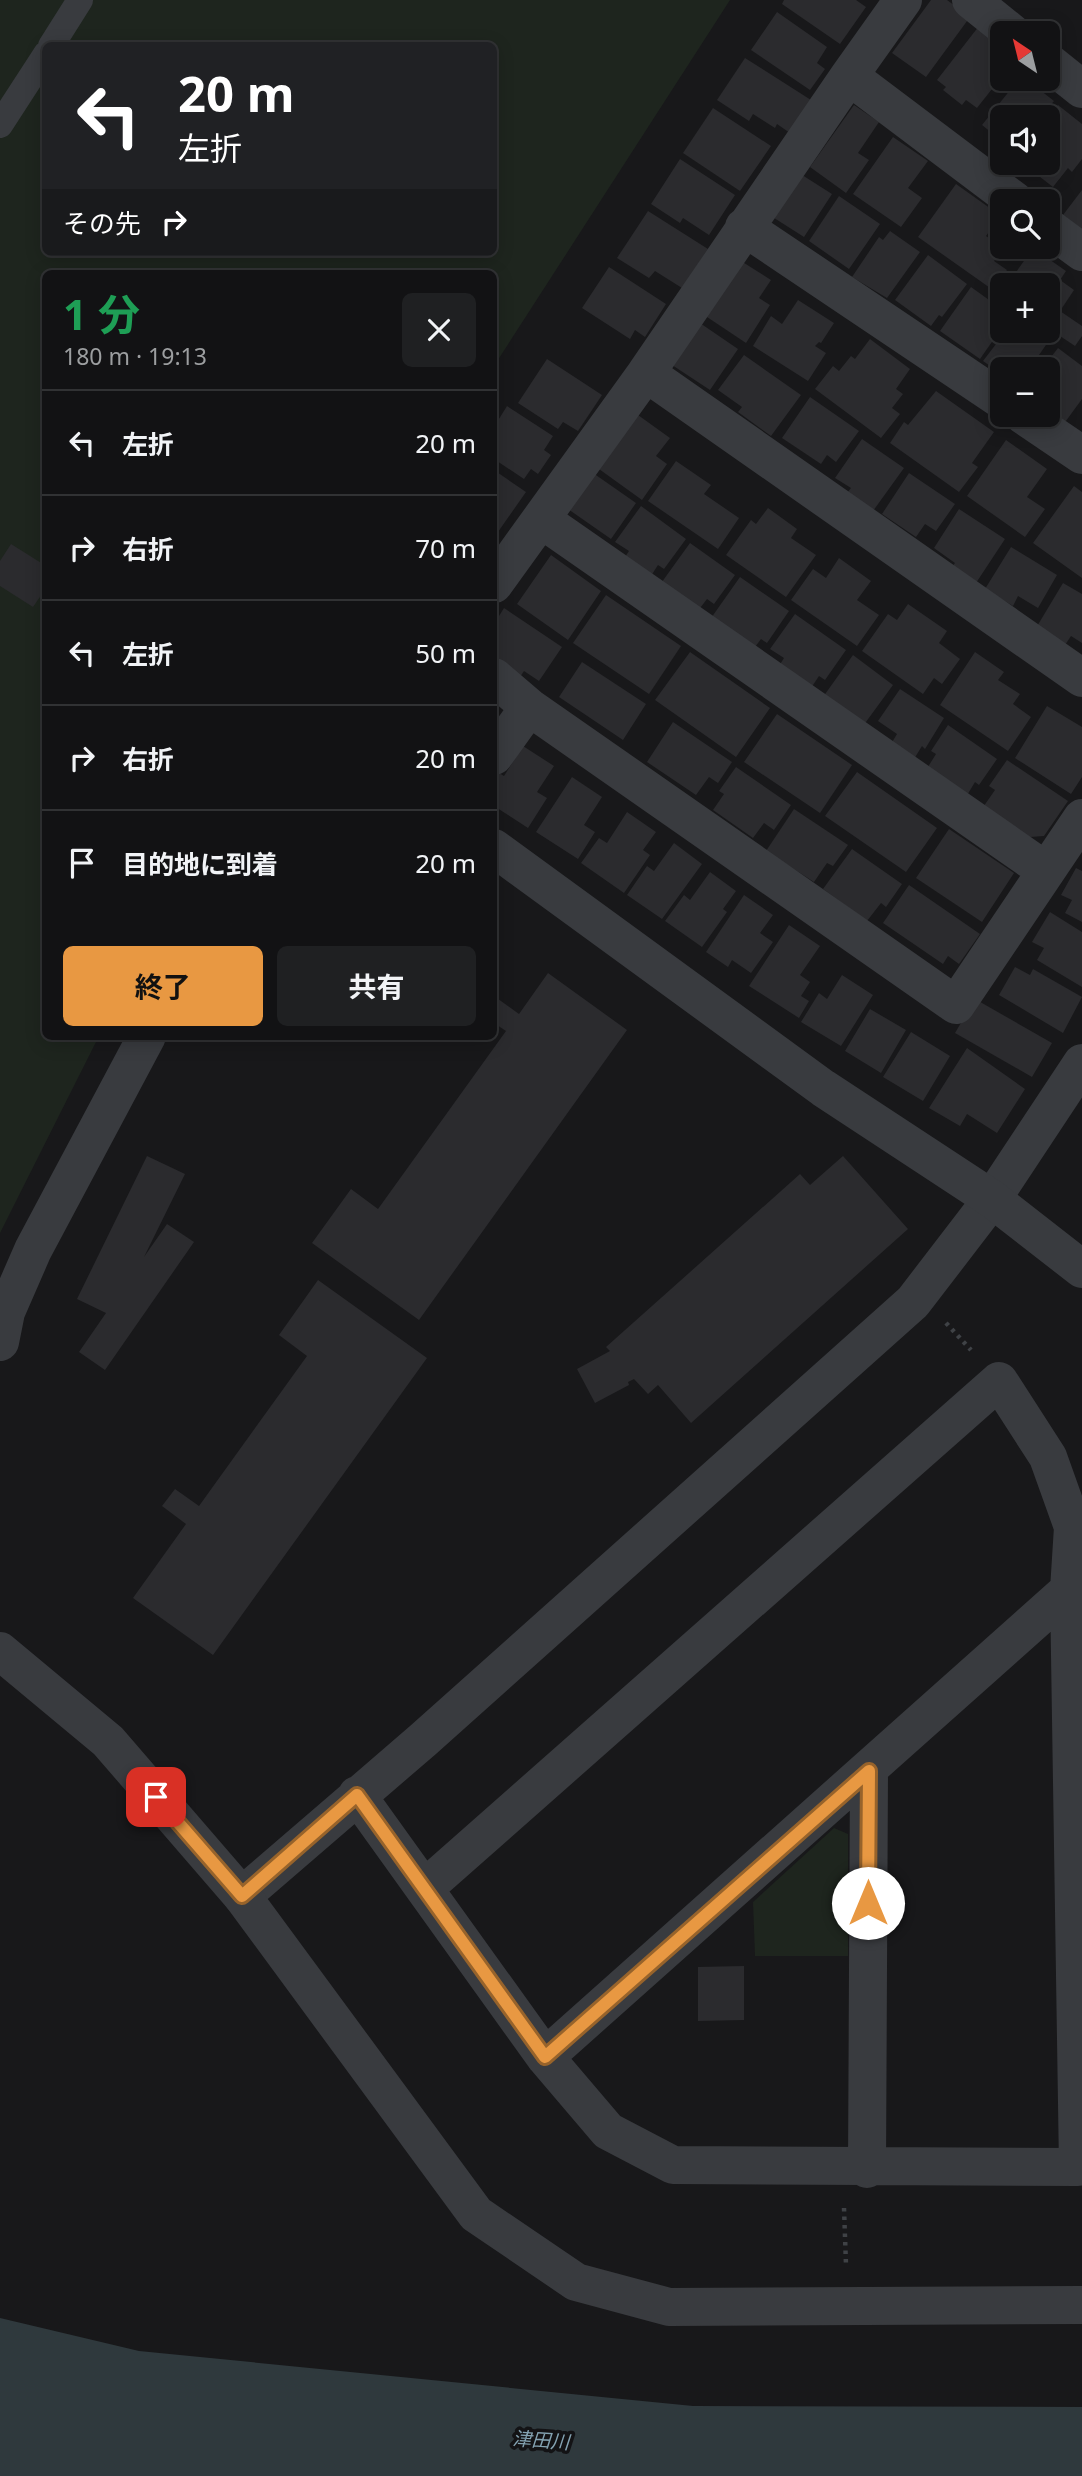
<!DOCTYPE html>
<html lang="ja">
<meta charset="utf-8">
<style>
body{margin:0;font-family:"Noto Sans","Noto Sans JP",sans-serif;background:#1f2022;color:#f1f3f6;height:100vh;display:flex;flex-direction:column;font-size:26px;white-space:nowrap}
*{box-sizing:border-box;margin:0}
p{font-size:23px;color:#9c9ea0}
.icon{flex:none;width:38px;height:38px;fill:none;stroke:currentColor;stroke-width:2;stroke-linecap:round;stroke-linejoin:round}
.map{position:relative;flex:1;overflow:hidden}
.drawer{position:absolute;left:42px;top:270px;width:455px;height:770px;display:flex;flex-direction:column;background:#121214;border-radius:10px;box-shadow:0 4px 18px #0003,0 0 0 2px #313234}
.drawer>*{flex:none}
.guide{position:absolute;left:42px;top:42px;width:455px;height:214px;border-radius:10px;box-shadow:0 4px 18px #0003,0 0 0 2px #313234;background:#202124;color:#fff;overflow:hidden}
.needle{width:46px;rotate:325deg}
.tools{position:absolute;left:990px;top:21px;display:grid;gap:14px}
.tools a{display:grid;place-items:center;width:70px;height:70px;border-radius:10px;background:#121214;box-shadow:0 4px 18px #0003,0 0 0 2px #313234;font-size:35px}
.pin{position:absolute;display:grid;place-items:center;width:60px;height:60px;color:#fff;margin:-30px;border-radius:14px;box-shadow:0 4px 10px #0006}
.me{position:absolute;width:77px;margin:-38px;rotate:0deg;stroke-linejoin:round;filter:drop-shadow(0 0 5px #0008)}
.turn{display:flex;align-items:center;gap:24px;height:147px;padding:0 21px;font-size:32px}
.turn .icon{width:91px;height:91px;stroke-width:2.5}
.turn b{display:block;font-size:49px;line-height:60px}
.then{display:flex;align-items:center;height:66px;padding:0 21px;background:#0003;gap:14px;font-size:26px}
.round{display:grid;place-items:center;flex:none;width:74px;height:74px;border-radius:10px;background:#1f2022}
.headline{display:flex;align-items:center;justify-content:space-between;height:119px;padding:0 21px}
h1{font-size:42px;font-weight:700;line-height:52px;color:#1e9e55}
.cta{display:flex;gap:14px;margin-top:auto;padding:14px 21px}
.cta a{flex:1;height:80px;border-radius:10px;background:#e89842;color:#111;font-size:28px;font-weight:700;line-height:80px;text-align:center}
.cta a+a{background:#1f2022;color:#f1f3f6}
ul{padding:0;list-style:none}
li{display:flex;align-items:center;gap:21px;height:105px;padding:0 21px;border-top:2px solid #313234}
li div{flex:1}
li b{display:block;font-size:26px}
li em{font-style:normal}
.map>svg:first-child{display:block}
</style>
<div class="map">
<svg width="1082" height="2476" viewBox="0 0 1082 2476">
<rect width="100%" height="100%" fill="#18181a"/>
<path fill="#1e251e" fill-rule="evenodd" d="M0 0H730L494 366V273H46V1036H99L0 1233ZM46 46H494V252H46Z
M834 1828 848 1834V1956H755L753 1902Z"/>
<path fill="#2f393d" d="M0 2318 139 2351 693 2406 1082 2407V2476H0Z"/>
<path fill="#2b2b2e" d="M784 0H856L866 7 840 44 782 4Z
M931 0H947L970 17 926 77 892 53Z
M777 12 827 47 817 63 825 69 810 90 751 50Z
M979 26 1003 45V75L977 108 966 100 962 105 943 90 946 87 937 80Z
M745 58 811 100 790 133 777 124 775 128 753 114 749 121 717 100Z
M1019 79H1026L1054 101 1040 117H1003V142L982 125Z
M854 105 879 122 858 153 869 160 846 193 810 167Z
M1058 105 1082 124V159L1072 172 1068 168 1053 187 1022 163H1048V118Z
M713 108 771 146 740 191 683 153Z
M893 137 928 161 908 188 922 198 901 227 853 194Z
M680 159 735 195 709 235 683 218 680 223 651 204Z
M799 173 832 194 804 237 771 216Z
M956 184 1001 216 986 236 1004 248 994 261 1007 270 993 290 918 237Z
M1082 190V229L1063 215Z
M839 196 880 224 849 269 809 241Z
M648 211 708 249 682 288 655 271 649 278 617 258Z
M890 231 920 252 887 298 852 277 879 237 883 240Z
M1033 248 1066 271 1060 280 1074 290 1060 311 1082 326V336L1075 346 1048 328V285H1007Z
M928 255 967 284 942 317 939 315 931 326 895 300Z
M741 261 771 280 759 298 770 305 746 343 704 315Z
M609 267 666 304 645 337 635 330 630 339 582 308Z
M971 287 1003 310V326L980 359 940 331Z
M798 300 834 323 821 343 819 342 815 346 826 353 808 381 753 346 771 316 782 324Z
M697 321 738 349 710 390 669 363Z
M1006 331H1032L1048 342 1039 355 1044 359 1036 369H1003V375L983 361Z
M870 339 910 369 896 389 903 394 892 408 900 414 881 438 815 389 833 366 839 371 851 356 855 359Z
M1058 348 1082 366V399L1063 425 1048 415V369H1042Z
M744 355 801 395 771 436 738 412 742 407 718 390Z
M547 359 602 395 578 431 563 422 558 429 518 403Z
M936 391 994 432 972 463 978 467 959 492 890 443 904 422 908 425Z
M810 397 859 431 836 462 827 455 821 464 782 438Z
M507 406 553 436 544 450 551 455 538 474 531 469 524 479 494 459V427Z
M638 415 670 438 656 456 667 464 642 500 599 469Z
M862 439 904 468 873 511 847 493 851 488 835 478Z
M1006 440 1047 469 1027 497 1045 509 1025 537 967 496Z
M676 461 711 485 704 494 739 518 718 549 648 501Z
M494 470 526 492 498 532 494 529Z
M593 473 636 503 611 539 568 509Z
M909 473 955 504 936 531 925 524 916 537 882 514Z
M1074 486 1082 492V578L1033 543Z
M641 506 686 539 664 569 658 565 649 579 623 560 629 551 615 542Z
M768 508 797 529 791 538 816 555 786 597 726 555 751 520 756 524Z
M959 509 1005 539 976 583 952 567 955 563 934 548Z
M690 543 735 575 714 604 707 599 697 612 659 586Z
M11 544 46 566V588L33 607 0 586V561Z
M1011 547 1057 575 1038 608 1018 596 1013 606 985 589Z
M551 555 601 591 568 640 517 604Z
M839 558 871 581 857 600 879 615 857 646 791 600 813 569 826 578Z
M740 577 789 611 767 643 761 639 752 651 709 621Z
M1063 583 1082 594V643L1071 636 1065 645 1036 628Z
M606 595 681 646 649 694 573 643Z
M908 604 947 631 939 643 960 659 942 684 934 678 923 694 862 651 888 614 897 620Z
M504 608 562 647 539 681 524 671 520 677 494 660V624Z
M795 614 846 650 825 680 819 676 811 688 779 666 784 658 770 649Z
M690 652 770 708 736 757 655 700Z
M975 652 1004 672 998 680 1020 694 1013 704 1031 717 1008 751 940 705Z
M853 655 893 685 863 726 823 697Z
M582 662 646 704 623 740 559 697Z
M900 689 944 718 925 749 922 746 914 759 891 744 897 734 878 721Z
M1047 706 1082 727V777L1071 794 1015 758Z
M777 714 852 765 820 813 744 762Z
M673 722 732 762 718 783 709 777 696 795 647 762Z
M948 725 997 759 979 785 975 782 966 797 926 770 936 754 931 751Z
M523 746 554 766 537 792 547 798 528 828 494 806V770L504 776Z
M1007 760 1068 801 1044 836 1016 838 979 813 995 790 989 786Z
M736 767 791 805 774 830 764 823 753 838 713 810 724 794 719 791Z
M857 772 937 828 906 872 825 816Z
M572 777 602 797 584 825 595 832 578 859 536 832Z
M794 809 848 845 833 866 827 863 814 882 766 851Z
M627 812 656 832 643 850 650 855 624 893 581 863 599 838 607 843Z
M949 829 1014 873 982 922 916 878Z
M674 843 702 864 662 919 627 895 647 866 654 871Z
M852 849 902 884 886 907 881 903 867 921 823 889Z
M1076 868 1082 871V922L1065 913 1072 900 1061 895Z
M710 872 736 891 723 909 727 912 702 947 665 921 684 895 690 900Z
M909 885 980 934 959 964 948 956 943 964 883 923Z
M744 895 773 915 760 933 773 942 751 973 732 960 728 967 706 952Z
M1050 912 1082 932V987L1037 960 1044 948 1032 942Z
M789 925 820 946 800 975 810 982 801 996 809 1001 799 1018 749 986Z
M1015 967 1030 975 1033 969 1082 997 1063 1033 999 995Z
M548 973 627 1030 419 1320 312 1243 351 1189 378 1209 506 1031 494 1023V996L519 1014Z
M842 975 873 995 841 1046 801 1022 819 993 827 999Z
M975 999 1052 1043 1032 1077 955 1033Z
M870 1009 906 1030 881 1073 845 1051Z
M911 1032 950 1056 923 1101 883 1077Z
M967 1048 1025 1089 997 1133 967 1114 960 1126 929 1108Z
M147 1156 185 1174 144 1257 167 1224 194 1242 105 1370 79 1352 106 1313 77 1299Z
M843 1156 908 1229 691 1423 658 1385 648 1394 634 1379 628 1382 629 1385 595 1403 577 1369 610 1351 606 1347 800 1174 810 1185Z
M318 1280 427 1358 213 1655 133 1598 186 1524 162 1506 175 1489 199 1506 307 1356 279 1335Z
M744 1966V2020L698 2021V1967Z"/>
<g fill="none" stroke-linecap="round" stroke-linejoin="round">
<path stroke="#3f4246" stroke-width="4.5" stroke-dasharray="3.5 5" stroke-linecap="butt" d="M946 1323 971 1350
M844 2208 846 2265"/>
<path stroke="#393b3f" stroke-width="26" d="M51 46 80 0
M0 125 46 54"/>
<path stroke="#393b3f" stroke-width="38" d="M971 0 1012 33
M1048 62 1082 89
M849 76 903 0
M744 227 1003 401
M1048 227 1082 252
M646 373 1082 678
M1023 415 1082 455
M542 520 1045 870
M494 584 646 373 849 76 1015 201
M494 677 529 707 956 1005 1082 818
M494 756 529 707
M357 1795 545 2057 608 2131 673 2165 1078 2167 1069 1590 1073 1527 1048 1457 999 1381 426 1887
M242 1896 423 1740 913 1302 992 1199 1082 1063
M545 2057 1069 1590H1082
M867 2169 869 1771"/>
<path stroke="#393b3f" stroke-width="38" d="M494 848 823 1088 992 1199 1082 1269
M0 1342 6 1312 33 1250 147 1036
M0 1651 108 1741 242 1896 476 2214 576 2282 669 2307 1082 2305"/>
</g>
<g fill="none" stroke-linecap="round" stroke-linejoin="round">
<defs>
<path id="route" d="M156 1797 242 1896 357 1795 545 2057 869 1771 868 1903"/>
</defs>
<use href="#route" stroke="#97632b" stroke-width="18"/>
<use href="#route" stroke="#e89842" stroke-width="12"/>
</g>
<g text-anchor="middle" stroke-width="7" stroke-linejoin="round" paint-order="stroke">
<g font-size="19" font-style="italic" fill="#84a3b2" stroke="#131315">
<text transform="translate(541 2440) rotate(4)" y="7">津田川</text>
</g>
</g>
</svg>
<div class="tools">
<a><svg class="needle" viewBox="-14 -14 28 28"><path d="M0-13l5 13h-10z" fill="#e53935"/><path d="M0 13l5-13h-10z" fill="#9c9ea0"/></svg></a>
<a><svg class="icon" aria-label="sound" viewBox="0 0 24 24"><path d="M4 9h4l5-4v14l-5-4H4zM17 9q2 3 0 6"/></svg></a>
<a><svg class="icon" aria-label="search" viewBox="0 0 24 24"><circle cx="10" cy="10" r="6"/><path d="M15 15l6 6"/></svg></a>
<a>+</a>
<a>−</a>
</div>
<div class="pin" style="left:156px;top:1797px;background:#d93025"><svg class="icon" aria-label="arrive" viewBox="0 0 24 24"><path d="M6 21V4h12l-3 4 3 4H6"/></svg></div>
<svg class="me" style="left:868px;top:1903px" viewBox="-20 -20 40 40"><circle r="19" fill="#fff"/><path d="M0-13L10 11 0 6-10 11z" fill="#e89842"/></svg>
<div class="guide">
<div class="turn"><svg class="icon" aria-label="left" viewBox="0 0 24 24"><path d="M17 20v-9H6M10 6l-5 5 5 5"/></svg><div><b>20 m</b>左折</div></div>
<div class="then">その先<svg class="icon" aria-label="right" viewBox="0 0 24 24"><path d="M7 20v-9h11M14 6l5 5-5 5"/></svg></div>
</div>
<section class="drawer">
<div class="headline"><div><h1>1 分</h1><p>180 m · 19:13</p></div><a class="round"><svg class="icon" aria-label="close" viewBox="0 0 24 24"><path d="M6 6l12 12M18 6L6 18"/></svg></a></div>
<ul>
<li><svg class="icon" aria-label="left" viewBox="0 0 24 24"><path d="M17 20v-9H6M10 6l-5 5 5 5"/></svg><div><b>左折</b></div><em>20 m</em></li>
<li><svg class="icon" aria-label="right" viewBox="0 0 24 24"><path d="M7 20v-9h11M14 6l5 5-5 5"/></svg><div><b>右折</b></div><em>70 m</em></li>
<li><svg class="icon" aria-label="left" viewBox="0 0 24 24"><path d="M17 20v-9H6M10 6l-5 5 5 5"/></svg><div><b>左折</b></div><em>50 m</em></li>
<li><svg class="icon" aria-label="right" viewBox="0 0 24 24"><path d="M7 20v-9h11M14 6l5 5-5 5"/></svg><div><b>右折</b></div><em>20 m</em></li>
<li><svg class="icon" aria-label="arrive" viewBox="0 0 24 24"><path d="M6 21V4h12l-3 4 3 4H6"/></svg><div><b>目的地に到着</b></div><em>20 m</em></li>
</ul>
<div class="cta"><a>終了</a><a>共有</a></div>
</section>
</div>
